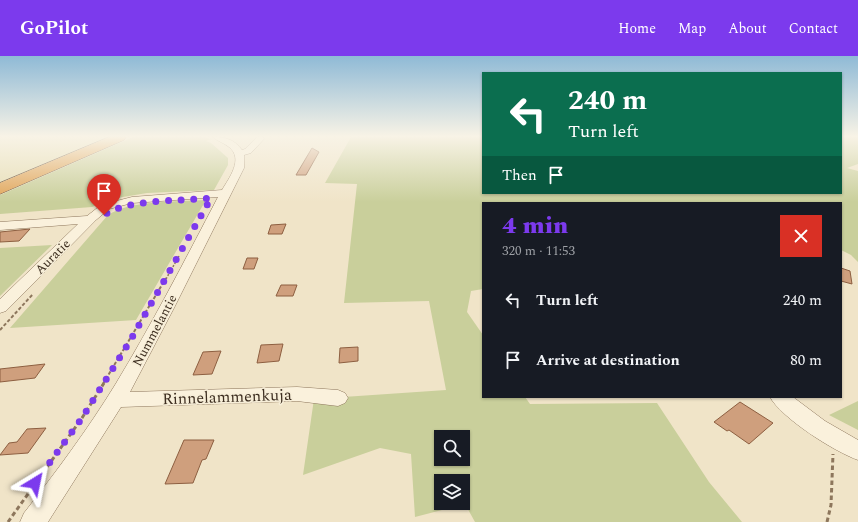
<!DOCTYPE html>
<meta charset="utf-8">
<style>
body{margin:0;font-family:Spectral,serif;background:#20242c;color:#f1f3f6;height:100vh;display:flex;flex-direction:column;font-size:15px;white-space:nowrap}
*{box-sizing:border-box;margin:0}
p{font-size:13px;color:#9ea1a6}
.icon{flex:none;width:22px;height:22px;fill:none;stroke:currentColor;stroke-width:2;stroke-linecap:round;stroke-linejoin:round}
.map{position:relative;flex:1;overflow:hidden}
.details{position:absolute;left:482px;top:146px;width:360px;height:196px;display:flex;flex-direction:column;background:#171b24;border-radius:0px;box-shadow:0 1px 3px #0004}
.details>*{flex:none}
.hud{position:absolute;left:482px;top:16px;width:360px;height:122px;border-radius:0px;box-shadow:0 1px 3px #0004;background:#0b6e4f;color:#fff;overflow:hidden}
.tools{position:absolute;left:434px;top:374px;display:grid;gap:8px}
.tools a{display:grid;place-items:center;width:36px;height:36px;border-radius:0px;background:#171b24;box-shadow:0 1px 3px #0004;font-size:20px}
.pin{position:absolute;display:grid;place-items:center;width:34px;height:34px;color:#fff;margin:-41px -17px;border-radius:50% 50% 50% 0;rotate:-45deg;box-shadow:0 0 4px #0007}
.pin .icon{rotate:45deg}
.me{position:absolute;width:44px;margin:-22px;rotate:35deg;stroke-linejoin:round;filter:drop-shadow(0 0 3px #0008)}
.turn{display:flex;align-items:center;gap:14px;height:84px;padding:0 20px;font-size:18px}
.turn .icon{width:52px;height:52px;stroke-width:2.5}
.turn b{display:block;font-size:28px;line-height:34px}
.then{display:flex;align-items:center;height:38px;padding:0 20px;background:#0003;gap:8px;font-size:15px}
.round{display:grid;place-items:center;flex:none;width:42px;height:42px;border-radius:0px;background:#20242c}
.overview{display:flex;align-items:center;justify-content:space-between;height:68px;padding:0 20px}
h1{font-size:24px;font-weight:800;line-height:30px;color:#7c3aed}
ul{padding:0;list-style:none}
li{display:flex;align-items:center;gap:12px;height:60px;padding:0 20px}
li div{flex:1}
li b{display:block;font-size:15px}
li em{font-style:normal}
header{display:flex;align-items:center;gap:24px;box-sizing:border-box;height:56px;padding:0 20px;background:#7c3aed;color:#fff}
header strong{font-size:19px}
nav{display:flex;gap:22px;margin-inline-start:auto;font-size:14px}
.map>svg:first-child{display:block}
</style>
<header>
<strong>GoPilot</strong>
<nav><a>Home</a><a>Map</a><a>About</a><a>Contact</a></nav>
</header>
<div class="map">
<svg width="858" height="466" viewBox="0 0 858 466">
<rect width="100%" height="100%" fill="#f0e4c8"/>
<path fill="#e6deb5" d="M0 81H107L0 127Z"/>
<path fill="#c9cf9b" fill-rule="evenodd" d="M133 81H204L211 83 206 85 211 87 228 102V109L214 134 147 137 111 143 92 151 0 158V139Z
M351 81H483V137H841V81H858V108L847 112 858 115V206L851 199 841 194V147H483V233L471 235 467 256 483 279V341H525L530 348 657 347 709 426 742 466H475L465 448 415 461 411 398 380 392 303 419 314 343 446 334 429 245 344 247 357 128 325 127ZM441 381H463V403H441ZM441 425H463V447H441Z
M206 144 136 264 10 272 108 159C130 144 179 146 206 144Z
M52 189 0 240V192Z
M858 345V374L829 359Z"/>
<path fill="#cf9f7d" stroke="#8d5f41" d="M312 92 319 96 306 119H296Z
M286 168 282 178H268L271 169Z
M30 173 19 185 0 186V176Z
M247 202H258L254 213H243Z
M841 212 850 215 852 228 841 225Z
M281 229H297L293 240H276Z
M283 288 279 305 257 307 261 289Z
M358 291V305L339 307 340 292Z
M221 295 212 318 193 319 203 296Z
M45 308 35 322 0 326V313Z
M740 346 773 367 749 388 729 374 727 375 714 366Z
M46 372 28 397 0 399 9 387 17 386 27 373Z
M184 384H214L206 403 202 404 193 427 165 428Z"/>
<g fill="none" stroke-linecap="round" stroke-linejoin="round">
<defs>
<path id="minor" d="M213 81C225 81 234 83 242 94L245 93 257 81H263L264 83 251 97 244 99V112L174 252 130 336 297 331 338 334 345 337 348 342 345 347 338 350 297 345 121 351 48 466H20L24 457C56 416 88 373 115 329 152 268 185 204 218 141L132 147 109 153 96 164 6 255 0 257V243L78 168 0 174V166L87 160 101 149 132 141 222 134C229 122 244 103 229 91 224 87 217 85 213 81Z
M770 341H793L825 365 858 384V404C835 396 781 362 770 341Z"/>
<path id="highway" d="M109 81H126L124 84 0 138V127Z"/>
</defs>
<use href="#minor" stroke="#8d765c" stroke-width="1"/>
<use href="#highway" stroke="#5b4430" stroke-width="1"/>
<path stroke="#8d765c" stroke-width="1.5" stroke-dasharray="2 1.5" stroke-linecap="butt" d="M166 223 179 200"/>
<path stroke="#8d765c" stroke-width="2" stroke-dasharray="3.5 2" stroke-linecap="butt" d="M0 274 33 238
M103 328 166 222"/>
<path stroke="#8d765c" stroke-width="3" stroke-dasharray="4.5 3" stroke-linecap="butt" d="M8 466 82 362 104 327
M827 466 831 449 833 398"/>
<use href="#minor" fill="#faf1dc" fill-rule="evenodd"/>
<use href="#highway" fill="#e0a458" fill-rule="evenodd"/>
</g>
<linearGradient id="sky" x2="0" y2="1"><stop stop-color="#8fbad6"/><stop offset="0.55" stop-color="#f8f3e6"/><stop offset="1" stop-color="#f8f3e6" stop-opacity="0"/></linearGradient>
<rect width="858" height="146" fill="url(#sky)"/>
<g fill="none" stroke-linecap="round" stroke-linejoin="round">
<path stroke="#7c3aed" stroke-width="7" stroke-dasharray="0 12.6" d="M35 427 82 362 130 285 211 142C182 145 127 143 104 159"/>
</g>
<g text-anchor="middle" stroke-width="3" stroke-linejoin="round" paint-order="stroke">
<g font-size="13" fill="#3d2e20" stroke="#f7eed8">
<text transform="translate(52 200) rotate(-45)" y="5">Auratie</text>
<text transform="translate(154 274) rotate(-62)" y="5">Nummelantie</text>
</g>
<g font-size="16" fill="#3d2e20" stroke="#f7eed8">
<text transform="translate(227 340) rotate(-2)" y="6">Rinnelammenkuja</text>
</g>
</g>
</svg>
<div class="tools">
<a><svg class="icon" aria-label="search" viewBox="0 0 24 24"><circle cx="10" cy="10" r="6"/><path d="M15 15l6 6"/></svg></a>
<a><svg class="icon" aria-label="layers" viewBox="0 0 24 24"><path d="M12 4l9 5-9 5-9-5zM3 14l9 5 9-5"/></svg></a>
</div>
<div class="pin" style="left:104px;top:159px;background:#d93025"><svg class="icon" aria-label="arrive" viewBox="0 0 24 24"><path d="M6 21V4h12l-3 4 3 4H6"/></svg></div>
<svg class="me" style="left:35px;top:427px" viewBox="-20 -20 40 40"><path d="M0-17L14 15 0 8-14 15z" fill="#7c3aed" stroke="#fff" stroke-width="4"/></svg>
<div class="hud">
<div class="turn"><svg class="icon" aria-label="left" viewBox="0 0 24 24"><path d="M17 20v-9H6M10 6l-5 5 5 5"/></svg><div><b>240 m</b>Turn left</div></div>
<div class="then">Then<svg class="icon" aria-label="arrive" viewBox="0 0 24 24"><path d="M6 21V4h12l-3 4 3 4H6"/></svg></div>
</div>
<section class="details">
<div class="overview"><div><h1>4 min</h1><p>320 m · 11:53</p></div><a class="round" style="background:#d93025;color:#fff"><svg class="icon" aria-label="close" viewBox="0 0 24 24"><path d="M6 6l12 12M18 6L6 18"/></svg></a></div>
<ul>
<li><svg class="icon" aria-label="left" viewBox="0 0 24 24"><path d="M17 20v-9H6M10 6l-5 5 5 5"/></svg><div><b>Turn left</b></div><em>240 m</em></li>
<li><svg class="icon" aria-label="arrive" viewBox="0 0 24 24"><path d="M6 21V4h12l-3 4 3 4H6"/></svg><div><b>Arrive at destination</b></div><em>80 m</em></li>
</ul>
</section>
</div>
